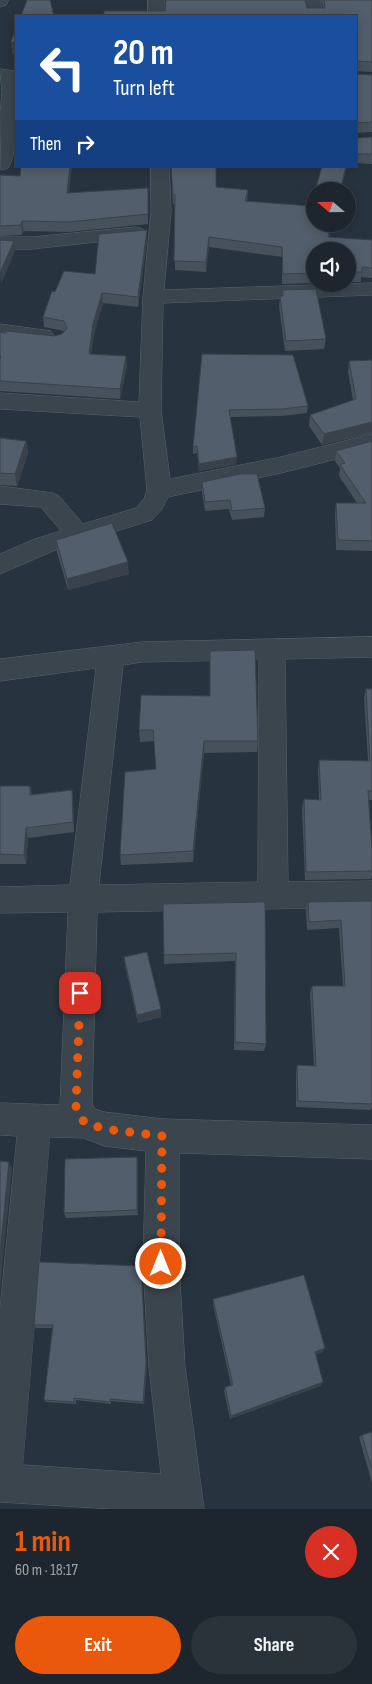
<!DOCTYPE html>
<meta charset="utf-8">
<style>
body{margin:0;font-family:"Sofia Sans Condensed",sans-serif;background:#2a323a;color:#f1f3f6;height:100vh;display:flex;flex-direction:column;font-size:19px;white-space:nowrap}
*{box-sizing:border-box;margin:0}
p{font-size:16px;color:#a0a5aa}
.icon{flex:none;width:28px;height:28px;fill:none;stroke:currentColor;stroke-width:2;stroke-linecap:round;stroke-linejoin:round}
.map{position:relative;height:1509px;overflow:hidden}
.details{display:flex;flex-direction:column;background:#1d262e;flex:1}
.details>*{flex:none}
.hud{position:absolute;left:15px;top:15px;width:342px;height:152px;border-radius:0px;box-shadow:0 2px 12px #0003,0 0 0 1px #3b434a;background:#1a4fa0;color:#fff;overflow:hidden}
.needle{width:32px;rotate:290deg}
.fabs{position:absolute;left:306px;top:182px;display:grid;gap:10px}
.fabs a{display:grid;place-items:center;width:50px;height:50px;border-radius:50%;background:#1d262e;box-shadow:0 2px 12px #0003,0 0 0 1px #3b434a;font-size:25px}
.pin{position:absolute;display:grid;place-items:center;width:42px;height:42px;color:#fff;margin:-21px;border-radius:10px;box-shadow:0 2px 8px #0006}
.me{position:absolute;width:55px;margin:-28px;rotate:0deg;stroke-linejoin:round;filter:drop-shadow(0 0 4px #0008)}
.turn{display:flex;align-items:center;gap:18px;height:105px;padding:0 15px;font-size:22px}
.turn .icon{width:65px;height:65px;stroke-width:2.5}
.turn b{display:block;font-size:35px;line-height:42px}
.then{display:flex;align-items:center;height:48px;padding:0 15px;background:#0003;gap:10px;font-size:19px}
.round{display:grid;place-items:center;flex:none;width:52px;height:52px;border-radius:26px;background:#2a323a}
.overview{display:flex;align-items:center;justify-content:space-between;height:85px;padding:0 15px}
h1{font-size:30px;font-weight:700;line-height:38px;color:#ea580c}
.action{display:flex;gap:10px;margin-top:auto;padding:10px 15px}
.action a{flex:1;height:58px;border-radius:30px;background:#ea580c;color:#fff;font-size:20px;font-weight:700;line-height:58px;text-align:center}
.action a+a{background:#2a323a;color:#f1f3f6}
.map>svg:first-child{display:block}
</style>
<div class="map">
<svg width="372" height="1509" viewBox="0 0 372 1509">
<rect width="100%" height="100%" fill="#27333e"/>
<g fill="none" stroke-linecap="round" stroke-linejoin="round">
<defs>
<path id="minor" d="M0 0H9L6 5 0 7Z
M148 0H164V16H148Z
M304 0H320L323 16H307Z
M0 69 14 71 16 74C16 97 20 150 8 168L1 170 0 114 2 92Z
M151 166H169L171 211 164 290 372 283V295L163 303 161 410 170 479 281 457 372 434V450L281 473 168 497 162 509 152 520 53 551 0 574V554L35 539 61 531 41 507 0 504V486L53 493 59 496 83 524 136 508 144 499 147 490 140 417 0 409V393L139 402 143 297 151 211Z
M136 227 143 229 146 233 143 237 32 249H0V237H32Z
M0 324 51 331 54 336 51 341 43 343 0 338Z
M372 637V657L285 659 288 882 372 881V907L97 912 92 1104 95 1109 104 1112 163 1119 372 1125V1159L179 1153V1264L185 1367 204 1509H113L0 1502V1309L17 1136 0 1135V1103L60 1105 68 912 0 913V887L70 885 96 668 0 681V659L142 642ZM259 660 258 882 99 885 123 665 142 662ZM50 1137 84 1138 104 1146 146 1151 143 1264 149 1367 161 1474 23 1465Z"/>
</defs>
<use href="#minor" stroke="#58636c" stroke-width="1"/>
<use href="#minor" fill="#3a454e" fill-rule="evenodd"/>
</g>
<path fill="#47515c" d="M321 0H372V72L356 71V16L165 11 323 8Z
M356 74 372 75V132L356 133Z
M372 137V164L356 163V138Z
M171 166H216V187L248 190 247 201 315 224H333L329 237 372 240V278L361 277V282H348V251H315V283L282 284V257L209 247 206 272 175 270V204H173Z
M0 175 69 193 148 188V224L69 232 24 231 22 235 0 236Z
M147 230V240L138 307 103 303 94 334 91 354 126 356 127 366 120 399 0 391V332L54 336 62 334 64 331 44 327 43 317 55 292 95 274Z
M283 290 326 339 324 349 285 351 279 306 280 296H282Z
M202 354 308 406 307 413 281 416 230 417 236 464 199 471 197 453 193 454V447Z
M372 360V433L322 445 309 426 310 415 353 400 348 372 349 361Z
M0 438 26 441 28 453 17 486 0 485Z
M372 441V551L336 550 335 513 336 503H357L339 476 340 468 335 461 336 451Z
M202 482 265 508 264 517 232 520 229 509 205 511 202 492Z
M56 540 129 574 68 590 57 552Z
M210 651 258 741 257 752 204 753 193 862 121 865 120 855 156 769 154 741 140 742 139 730 210 696Z
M366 689H372V800H369L372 849V876L371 879 305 880 302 808 304 799 319 800 318 769 319 760 368 761 364 698Z
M0 786H30L32 795 72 790 73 800 74 832 28 838 26 864H0Z
M372 901V1107L371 1110 296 1107V1072L297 1065 314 1066 310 993 312 986H343L339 928 307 930 306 910 308 902Z
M265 902 266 1044 264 1051 234 1050 235 961 164 964 163 904Z
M124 957 161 1009V1017L138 1023 125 966Z
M137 1157 138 1163V1215L66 1218 64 1213Z
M141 1266 147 1365 144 1404 111 1401V1404L76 1400V1404L46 1402 44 1400 53 1328H36L34 1325Z
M213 1299 325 1348 322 1352 315 1355 323 1382 320 1386 230 1419 224 1391 225 1387 231 1385 213 1304Z
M372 1432V1483L359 1437 362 1435Z"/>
<path fill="#39424b" d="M11 42H16V53L12 54Z
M70 166H72L68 203 67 193Z
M346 166H347L341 191H340Z
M22 221 24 231 22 235 21 225Z
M331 224H333L327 247 328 237Z
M147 230V240L138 307V297Z
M209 237V247L206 272V262Z
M14 241 15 251 1 285 0 273Z
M102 293 103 303 94 334 89 364V354L93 324Z
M126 356 127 366 120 399V389Z
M372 422V432L322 445 324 434Z
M26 441 28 453 17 486 15 474Z
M237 457 236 464 199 471V464Z
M128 562 129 574 68 590 67 579Z
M204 741V753L193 862V851Z
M72 790 73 800 74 832 73 822Z
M26 828 28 838 26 864 24 855Z
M161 1009V1017L138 1023 137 1015Z
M137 1157 138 1163V1215L137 1210Z
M9 1162 12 1168 0 1290V1253Z
M141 1266 147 1365 144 1404 143 1402Z
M325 1348 322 1352 312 1356 315 1352Z
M323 1382 320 1386 230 1419 231 1416Z"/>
<path fill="#525e6b" stroke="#39424b" d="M27 0H50L54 16H21Z
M166 0H305L307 8H325L324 0H372V62L356 61V16H104V11H165Z
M16 28V42H11Z
M356 74 372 75V122L356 123Z
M372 137V154H356V138Z
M21 166H70L67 193 148 188V214L68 222 22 221 21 225 0 226V175L20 176Z
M171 166H216V187L248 190 245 201 311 206 315 192V224H331L328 237 372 240V268L362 267V272H348V251H315V273L283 274 282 247 209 237 206 262 174 261 175 195 173 194Z
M322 166H346L340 191H315Z
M147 230 138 297 102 293 93 324 89 354 126 356 120 389 0 381V359L1 356H0V332L6 333V331L54 336 62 334 67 328 64 321 43 317 52 291 55 292 64 271 95 274 99 234Z
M0 240 14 241 0 273Z
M316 289 326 339 286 341 280 296H283V290Z
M202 354 293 355 308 406 281 409 229 410 237 457 199 464 197 446 193 447Z
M372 360V422L324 434 310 415 356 399 349 361Z
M0 438 26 441 15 474 0 473Z
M372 441V541L338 540 336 503H366L340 465 345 463 336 451Z
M240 474H257L265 508 232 511 230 500 205 502 202 482Z
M112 523 128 562 67 579 56 540Z
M255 650 258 741H204L193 851 120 855 125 772 156 769 153 730H139L141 695 210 696V651Z
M366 689H372V791H368L372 849V871L306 872 304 799 321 800 319 760 370 761Z
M0 786H30V795L72 790 73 822 26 828 24 855 0 854Z
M372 901V1104L298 1101 297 1065 316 1066 312 986H345L341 920 309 922 308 902Z
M265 902 266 1044 235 1042 236 953 164 955 163 904Z
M147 952 161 1009 137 1015 124 957Z
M137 1157V1210L64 1213 65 1159Z
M0 1161 9 1162 0 1253Z
M39 1262 141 1266 146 1362 143 1402 110 1399V1402L74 1398V1402L44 1400 53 1325H34Z
M304 1275 325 1348 315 1352 323 1382 231 1416 225 1387 233 1385 213 1299Z
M372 1432V1470L362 1435Z"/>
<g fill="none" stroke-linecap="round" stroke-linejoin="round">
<path stroke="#ea580c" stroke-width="9" stroke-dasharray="0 16.2" d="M80 993 76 1107 84 1122 104 1129 162 1136 161 1264"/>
</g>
</svg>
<div class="fabs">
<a><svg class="needle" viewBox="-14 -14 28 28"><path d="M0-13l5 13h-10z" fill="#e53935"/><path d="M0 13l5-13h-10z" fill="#a0a5aa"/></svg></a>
<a><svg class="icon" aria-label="sound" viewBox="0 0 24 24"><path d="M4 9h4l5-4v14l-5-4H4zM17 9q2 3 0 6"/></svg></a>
</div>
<div class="pin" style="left:80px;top:993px;background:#d93025"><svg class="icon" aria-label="arrive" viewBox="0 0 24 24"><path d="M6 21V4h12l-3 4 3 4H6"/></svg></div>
<svg class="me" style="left:161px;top:1264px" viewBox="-20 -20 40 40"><circle r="17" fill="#ea580c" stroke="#fff" stroke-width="3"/><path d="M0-11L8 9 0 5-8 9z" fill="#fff"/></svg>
<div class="hud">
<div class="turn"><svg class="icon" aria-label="left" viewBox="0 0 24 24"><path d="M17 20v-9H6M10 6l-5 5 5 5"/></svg><div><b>20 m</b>Turn left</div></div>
<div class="then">Then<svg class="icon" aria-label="right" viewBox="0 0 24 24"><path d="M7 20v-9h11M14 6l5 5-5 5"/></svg></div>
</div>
</div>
<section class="details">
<div class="overview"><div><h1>1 min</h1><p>60 m · 18:17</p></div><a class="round" style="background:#d93025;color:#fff"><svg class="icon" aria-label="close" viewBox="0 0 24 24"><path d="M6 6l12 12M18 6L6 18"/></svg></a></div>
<div class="action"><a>Exit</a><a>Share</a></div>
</section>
